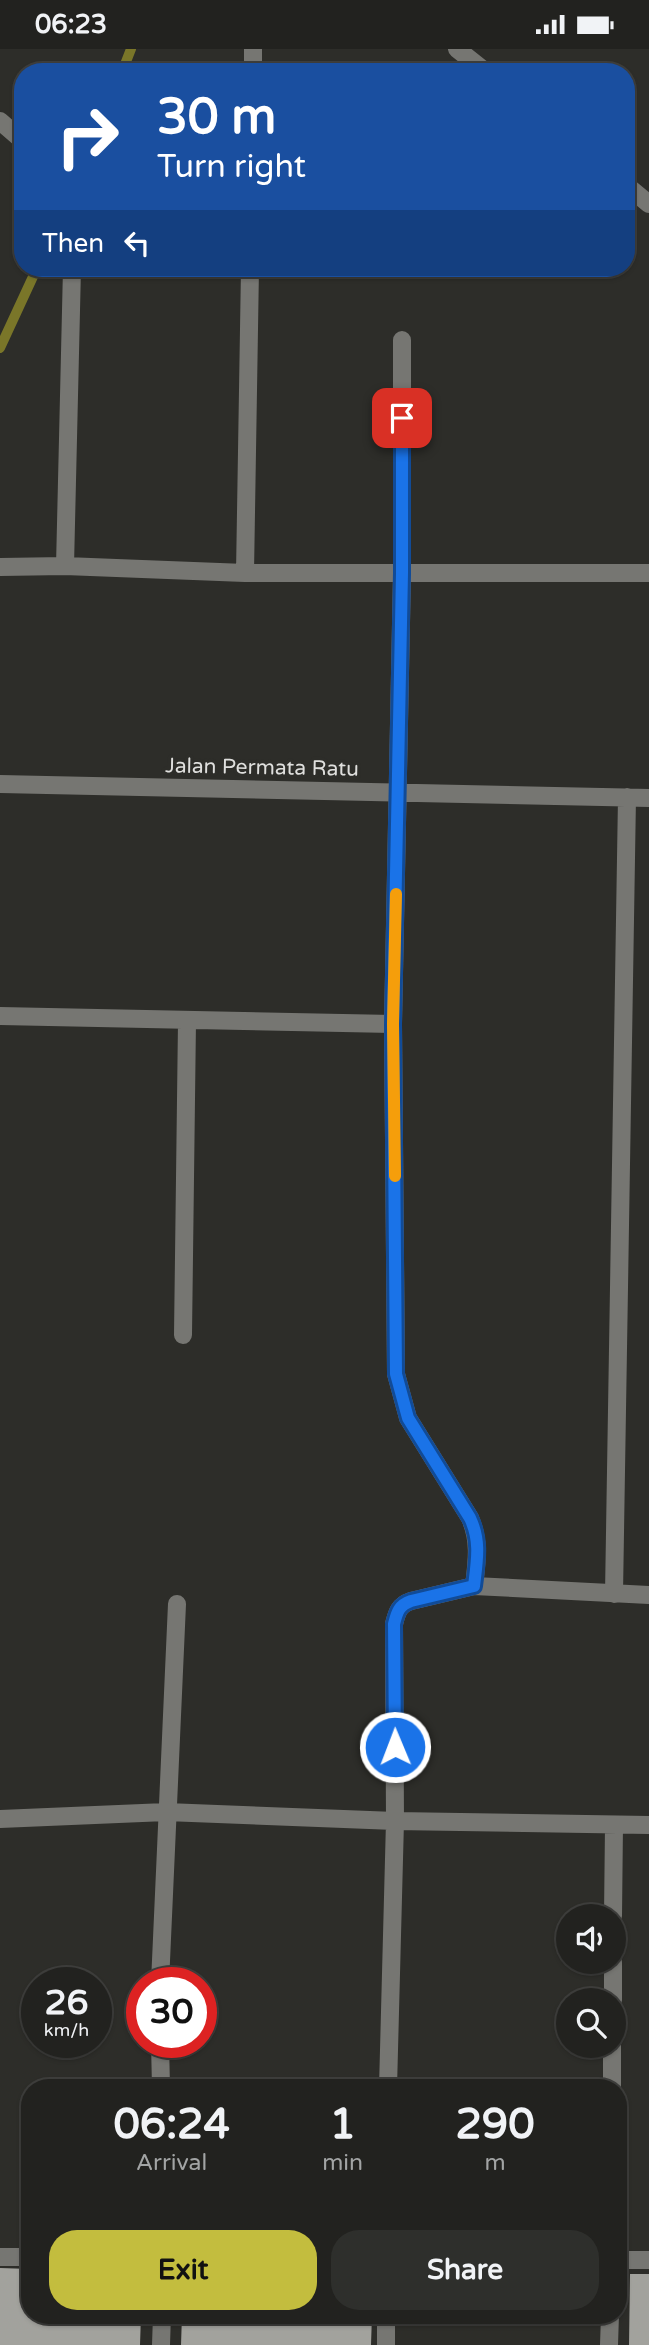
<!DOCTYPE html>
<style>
body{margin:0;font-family:"Varela Round",sans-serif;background:#2e2f2c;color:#f1f3f6;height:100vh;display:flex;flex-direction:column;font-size:26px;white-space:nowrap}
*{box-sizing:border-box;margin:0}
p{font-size:23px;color:#a2a4a4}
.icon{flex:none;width:38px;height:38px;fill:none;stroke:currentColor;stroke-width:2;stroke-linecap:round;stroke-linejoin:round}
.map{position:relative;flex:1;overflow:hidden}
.details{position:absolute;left:21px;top:2030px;width:606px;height:245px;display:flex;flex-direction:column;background:#22221f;border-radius:28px;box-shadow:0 2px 5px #0004,0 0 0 2px #3f3f3d}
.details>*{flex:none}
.hud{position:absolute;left:14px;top:14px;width:621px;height:214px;border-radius:28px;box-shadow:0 2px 5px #0004,0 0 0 2px #3f3f3d;background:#1a4fa0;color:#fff;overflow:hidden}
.tools{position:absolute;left:556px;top:1855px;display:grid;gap:14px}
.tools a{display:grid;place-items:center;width:70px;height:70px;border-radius:50%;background:#22221f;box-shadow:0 2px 5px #0004,0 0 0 2px #3f3f3d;font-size:35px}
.speed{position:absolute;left:21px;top:1918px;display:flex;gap:14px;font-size:35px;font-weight:700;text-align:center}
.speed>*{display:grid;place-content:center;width:91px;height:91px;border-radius:50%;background:#22221f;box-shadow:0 2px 5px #0004,0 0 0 2px #3f3f3d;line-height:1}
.speed small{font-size:18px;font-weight:400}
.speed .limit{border:10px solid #d22;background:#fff;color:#111}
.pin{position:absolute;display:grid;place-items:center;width:60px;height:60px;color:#fff;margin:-30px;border-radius:14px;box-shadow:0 4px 10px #0006}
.me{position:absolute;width:77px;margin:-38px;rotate:359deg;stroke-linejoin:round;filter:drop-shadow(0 0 5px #0008)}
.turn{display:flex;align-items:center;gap:24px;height:147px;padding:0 28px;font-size:32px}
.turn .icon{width:91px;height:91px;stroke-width:2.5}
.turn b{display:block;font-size:49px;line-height:60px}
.then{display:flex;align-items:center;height:66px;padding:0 28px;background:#0003;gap:14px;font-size:26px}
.eta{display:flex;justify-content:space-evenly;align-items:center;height:119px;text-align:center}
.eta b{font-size:42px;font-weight:700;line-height:49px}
.primary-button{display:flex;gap:14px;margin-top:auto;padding:14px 28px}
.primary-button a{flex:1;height:80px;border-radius:28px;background:#c3bd3e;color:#111;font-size:28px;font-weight:700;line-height:80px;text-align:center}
.primary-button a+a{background:#2e2f2c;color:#f1f3f6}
.status{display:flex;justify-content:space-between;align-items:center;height:49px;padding:0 35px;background:#22221f;direction:ltr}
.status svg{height:19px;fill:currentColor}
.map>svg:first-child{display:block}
</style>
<div class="status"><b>06:23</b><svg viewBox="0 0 49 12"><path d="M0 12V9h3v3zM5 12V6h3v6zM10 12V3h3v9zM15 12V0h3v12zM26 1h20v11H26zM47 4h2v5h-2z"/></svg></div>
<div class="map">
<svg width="649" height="2296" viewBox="0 0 649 2296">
<rect width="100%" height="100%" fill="#2d2d29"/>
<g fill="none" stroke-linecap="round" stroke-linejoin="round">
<path stroke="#7a7629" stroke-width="10" d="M122 23 131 0
M0 299 37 219"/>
</g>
<path fill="#a2a29d" d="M0 2219 30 2220V2266H141L140 2296H0Z
M630 2225H649V2296H629Z
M182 2266H372L371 2296H181Z"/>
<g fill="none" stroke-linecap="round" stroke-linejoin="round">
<path stroke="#767672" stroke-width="18" d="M457 0 486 23
M253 23V0
M0 72 23 92
M626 136 649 155
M402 291V524L393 975 396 1325 408 1369 470 1469C480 1492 477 1512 474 1537
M65 517 72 219
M0 518 65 517 245 524H649
M245 524 250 219
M0 735 649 749
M0 967 393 975
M183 1286 187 972
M614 1545 627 748
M0 1770 166 1763 395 1772 649 1776
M613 1867 614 1776
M160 1934 177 1555
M613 1951V1913
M160 1993 161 2039
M388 2039 395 1772 394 1575C397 1563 399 1556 411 1552L474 1537 649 1546
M612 2039V1997
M0 2208H30
M618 2211H649
M161 2296 162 2266
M386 2296V2266
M609 2296 610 2266"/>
</g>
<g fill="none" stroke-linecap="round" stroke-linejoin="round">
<defs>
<path id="route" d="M395 1698 394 1575C397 1563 399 1556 411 1552L474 1537C477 1512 481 1492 470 1469L408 1369 396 1325 393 975 402 524V369"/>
</defs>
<use href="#route" stroke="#114b97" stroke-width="18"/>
<use href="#route" stroke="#1a73e8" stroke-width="12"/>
<path stroke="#f59e0b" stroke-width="12" d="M395 1127 393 975 396 845"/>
</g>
<g text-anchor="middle" stroke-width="7" stroke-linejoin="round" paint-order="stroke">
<g font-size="21" fill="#dfdfdd" stroke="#2d2d29">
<text transform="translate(262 718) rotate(1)" y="7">Jalan Permata Ratu</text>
</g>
</g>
</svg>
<div class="tools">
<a><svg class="icon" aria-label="sound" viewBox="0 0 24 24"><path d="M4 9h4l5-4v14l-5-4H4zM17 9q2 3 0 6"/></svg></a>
<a><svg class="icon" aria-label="search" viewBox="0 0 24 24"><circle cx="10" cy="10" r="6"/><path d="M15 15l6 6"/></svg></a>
</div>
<div class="speed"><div>26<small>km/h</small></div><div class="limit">30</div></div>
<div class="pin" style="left:402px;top:369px;background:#d93025"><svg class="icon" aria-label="arrive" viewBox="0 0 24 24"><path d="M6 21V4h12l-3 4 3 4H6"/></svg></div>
<svg class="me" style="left:395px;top:1698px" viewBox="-20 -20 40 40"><circle r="17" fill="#1a73e8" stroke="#fff" stroke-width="3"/><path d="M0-11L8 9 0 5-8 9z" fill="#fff"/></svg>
<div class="hud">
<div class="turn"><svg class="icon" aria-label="right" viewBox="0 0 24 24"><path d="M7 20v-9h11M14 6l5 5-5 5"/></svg><div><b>30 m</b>Turn right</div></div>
<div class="then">Then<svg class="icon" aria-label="left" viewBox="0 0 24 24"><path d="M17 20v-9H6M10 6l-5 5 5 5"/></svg></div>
</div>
<section class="details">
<div class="eta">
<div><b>06:24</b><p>Arrival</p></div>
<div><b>1</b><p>min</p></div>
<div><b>290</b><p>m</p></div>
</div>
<div class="primary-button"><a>Exit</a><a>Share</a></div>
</section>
</div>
